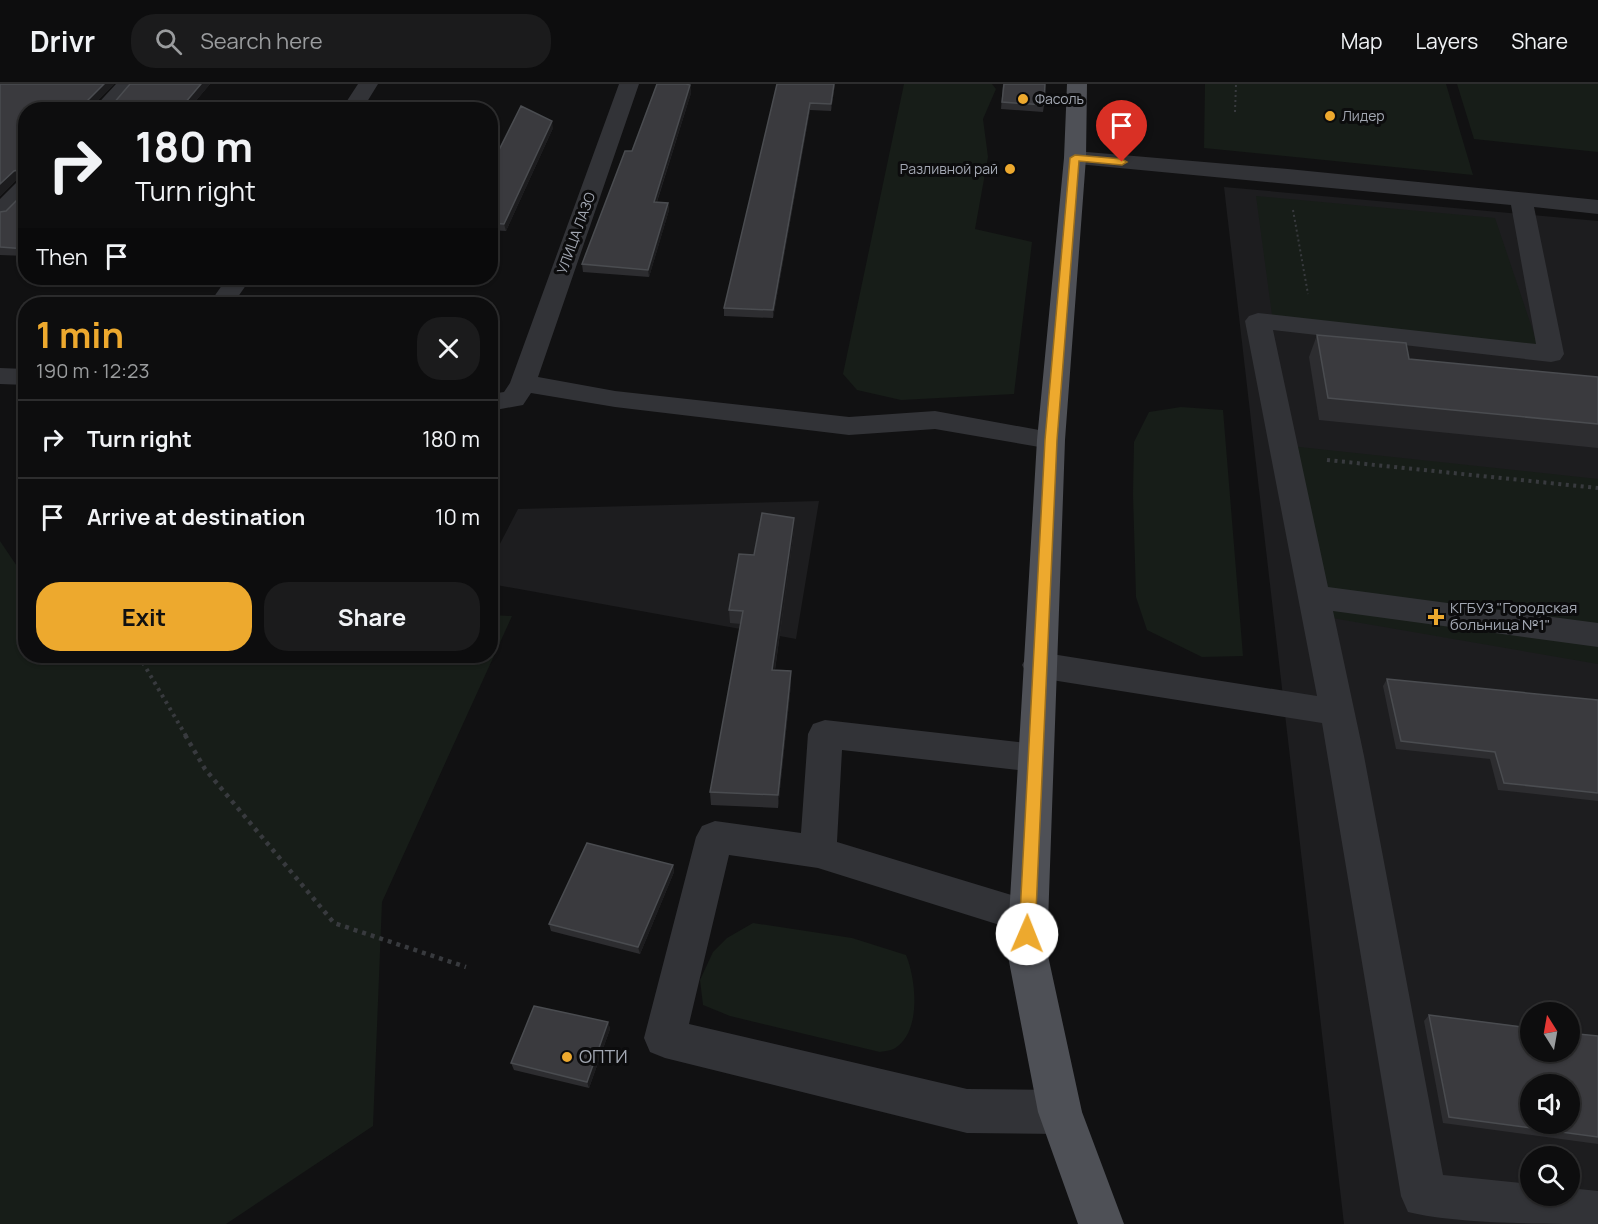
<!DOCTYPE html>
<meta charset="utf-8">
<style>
body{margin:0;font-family:Manrope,sans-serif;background:#1b1b1c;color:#f1f3f6;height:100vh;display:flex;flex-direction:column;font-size:22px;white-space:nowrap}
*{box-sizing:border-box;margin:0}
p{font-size:20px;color:#9a9c9e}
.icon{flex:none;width:33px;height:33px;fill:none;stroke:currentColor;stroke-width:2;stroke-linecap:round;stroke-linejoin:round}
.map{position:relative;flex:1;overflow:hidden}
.side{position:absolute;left:18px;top:213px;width:480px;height:366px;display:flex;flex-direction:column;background:#0d0d0e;border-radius:24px;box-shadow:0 2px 4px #0004,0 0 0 2px #2d2d2e}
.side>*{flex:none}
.guide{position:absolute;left:18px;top:18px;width:480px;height:183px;border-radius:24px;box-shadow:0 2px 4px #0004,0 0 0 2px #2d2d2e;background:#0d0d0e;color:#f1f3f6;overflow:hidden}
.needle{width:39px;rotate:349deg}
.buttons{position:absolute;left:1520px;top:918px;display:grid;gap:12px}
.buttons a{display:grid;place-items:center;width:60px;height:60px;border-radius:50%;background:#0d0d0e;box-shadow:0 2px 4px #0004,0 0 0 2px #2d2d2e;font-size:30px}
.pin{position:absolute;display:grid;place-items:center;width:51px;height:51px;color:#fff;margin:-62px -26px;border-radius:50% 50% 50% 0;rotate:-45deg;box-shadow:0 0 6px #0007}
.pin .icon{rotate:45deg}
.me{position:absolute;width:66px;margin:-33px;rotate:1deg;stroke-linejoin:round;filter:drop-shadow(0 0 4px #0008)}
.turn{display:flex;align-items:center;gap:21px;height:126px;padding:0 18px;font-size:27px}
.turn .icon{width:78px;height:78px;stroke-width:2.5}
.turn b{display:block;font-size:42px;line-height:51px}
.then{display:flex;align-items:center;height:57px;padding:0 18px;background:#0003;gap:12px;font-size:22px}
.round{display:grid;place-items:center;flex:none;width:63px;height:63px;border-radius:24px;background:#1b1b1c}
.overview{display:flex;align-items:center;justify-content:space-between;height:102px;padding:0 18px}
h1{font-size:36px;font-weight:700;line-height:45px;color:#eda92e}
.action{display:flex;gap:12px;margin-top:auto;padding:12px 18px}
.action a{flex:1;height:69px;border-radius:24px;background:#eda92e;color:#111;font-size:24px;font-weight:700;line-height:69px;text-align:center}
.action a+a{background:#1b1b1c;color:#f1f3f6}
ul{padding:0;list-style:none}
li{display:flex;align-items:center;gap:18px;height:78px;padding:0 18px;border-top:2px solid #2d2d2e}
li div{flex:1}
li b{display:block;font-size:22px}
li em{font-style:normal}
header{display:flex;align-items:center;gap:36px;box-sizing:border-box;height:84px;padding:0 30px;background:#0d0d0e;border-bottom:2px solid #2d2d2e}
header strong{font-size:28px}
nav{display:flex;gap:33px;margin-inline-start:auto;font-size:21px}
.search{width:420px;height:54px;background:#1b1b1c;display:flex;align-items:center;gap:15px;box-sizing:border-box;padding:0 21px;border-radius:24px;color:#9a9c9e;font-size:22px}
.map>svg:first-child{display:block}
</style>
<header>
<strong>Drivr</strong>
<div class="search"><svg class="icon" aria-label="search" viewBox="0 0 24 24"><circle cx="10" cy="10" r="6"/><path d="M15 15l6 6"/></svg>Search here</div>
<nav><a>Map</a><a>Layers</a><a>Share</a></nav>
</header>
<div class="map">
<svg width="1598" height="1140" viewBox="0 0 1598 1140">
<rect width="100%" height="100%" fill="#111112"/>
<path fill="#1d1d1f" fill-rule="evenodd" d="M1224 103 1598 137V1140H1344ZM1530 928H1569V968H1530ZM1530 1000H1569V1040H1530ZM1530 1072H1569V1112H1530Z
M819 417 796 555 491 500 490 479 518 425Z"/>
<path fill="#171d18" d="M904 0H992L996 5 983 35 988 73 975 145 1032 158 1014 310 901 316 857 306 843 290Z
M1205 0H1446L1473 91 1204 64Z
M1457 0H1598V68L1474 55Z
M1256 112 1495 134 1538 262 1272 231Z
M1181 323 1223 326 1243 572 1202 573 1147 546 1136 513 1133 410 1134 358 1149 328Z
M1290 362 1598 395V580L1309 530Z
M0 457 25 494 26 572H490L491 531 512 532 382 818 373 1042 226 1140H0Z
M753 839 852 854 906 871C916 895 921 944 898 962 894 966 886 967 880 968L730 932 703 921 700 896 713 868 727 854Z"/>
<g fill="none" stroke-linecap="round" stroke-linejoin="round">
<path stroke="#383a3e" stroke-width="2" stroke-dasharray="2 3" stroke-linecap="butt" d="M1235 28 1236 0
M1293 126 1308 210"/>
<path stroke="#383a3e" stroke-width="4" stroke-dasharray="3 4.5" stroke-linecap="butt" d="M1327 376 1598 404
M139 572 186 652"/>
<path stroke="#383a3e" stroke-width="4.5" stroke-dasharray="4 5" stroke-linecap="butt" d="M185 651 205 685 334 839 466 883"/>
<path fill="#323337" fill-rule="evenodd" d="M116 0H137L114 26H92Z
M358 0H378L362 26H341Z
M619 0H639L538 293 615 307 849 333 935 327 1061 350 1065 356 1061 362 1051 365 935 345 849 351 615 323 531 309 523 321 490 327V310L504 308 510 299Z
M1075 67 1288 85 1598 116V130L1534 123 1564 270 1560 276 1551 278 1273 246 1328 503 1598 539V563L1333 527 1364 672 1443 1091 1530 1100V1112H1569V1104L1598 1107V1140C1545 1140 1456 1140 1408 1128L1401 1112 1322 639 1039 594 1027 590 1022 581 1027 572 1039 568 1317 612 1245 237 1249 232 1258 229 1536 260 1511 121 1067 79 1064 74 1067 69Z
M26 95V115L8 133 0 135V115L18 97Z
M227 194H251L233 220H209Z
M0 284 26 285V301L0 300Z
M825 636 1035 660 1048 664 1053 674 1048 684 1035 688 842 666 837 758 1028 816 1042 821 1047 833 1042 845 1028 850 818 784 729 771 689 940 967 1005 1060 1006 1075 1013 1082 1028 1075 1043 1060 1050 967 1049 665 974 650 968 644 954 696 753 702 742 715 737 801 749 808 650 813 640Z"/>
<path fill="#4e5056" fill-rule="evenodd" d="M1067 0H1087L1086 74 1065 356 1047 867 1082 1028 1124 1140H1078L1038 1028 1007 867 1037 356 1064 74Z"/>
</g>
<path fill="#2d2d30" d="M0 0H114L94 20H113L130 0H210L188 26H26V172L0 171V128L6 127 24 109V93L17 95 0 112Z
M777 0H835L831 27 810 26 773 234 724 232V224Z
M1003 0 1044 21 1043 28 1001 25Z
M690 1 691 9 657 118 668 119 669 126 649 193 583 188 582 180 632 67Z
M553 44 506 147 490 146V84Z
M1317 251 1409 275 1598 293V364L1319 336 1309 273Z
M794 434V447L775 586 791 587V600L778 724 711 721 710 708 741 540 730 539 729 526 754 471Z
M1387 595 1598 616V717L1498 706 1490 675 1396 665 1383 602Z
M673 781 674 788 640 870 551 847 549 840Z
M1429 931 1598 952V1060L1443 1039 1424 937Z
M608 938 610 945 589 1004 514 986 511 979Z"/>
<path fill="#1c1c1e" d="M104 0H114L90 24 87 20V17Z
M201 0H210L188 26H179Z
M834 0H835L831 27V20Z
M690 1 691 9 654 126V118Z
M810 19V26L773 234V226Z
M552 37 553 44 506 147 504 140Z
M22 85 25 93 17 95 0 112V100L14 87Z
M668 119 669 126 649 193 648 186Z
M794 434V447L773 599 772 586Z
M791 587V600L778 724V711Z
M673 781 674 788 640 870 638 863Z
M608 938 610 945 589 1004 587 998Z"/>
<path fill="#3a3a3e" stroke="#4a4c50" stroke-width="1.5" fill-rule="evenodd" d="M0 0H104L87 17V20H113L130 0H201L179 26H26V165L0 163V128L6 127 24 109 25 87 22 85 14 87 0 100Z
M657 0H686L690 1 654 118 668 119 648 186 582 180 625 67H632Z
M777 0H834L831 20 810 19 773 226 724 224Z
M1004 0H1045L1044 21 1002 18Z
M521 22 552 37 504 140 490 139V84Z
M1317 251 1406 259 1409 275 1598 293V340L1328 314Z
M762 429 794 434 772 586 791 587 778 711 710 708 743 527 729 526 739 470 754 471Z
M1387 595 1598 616V709L1504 699 1495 668 1401 657Z
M587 759 673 781 638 863 549 840Z
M534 922 608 938 587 998 511 979Z
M1429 931 1530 944V968H1569V949L1598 952V1053L1449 1033ZM1530 1000H1569V1040H1530Z"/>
<path fill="#eda92e" stroke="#9a6e1e" stroke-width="1.5" d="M1075 71 1122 75 1127 78 1122 81 1079 77 1057 356 1035 850 1033 855 1027 857 1022 855 1019 850 1045 356 1070 74Z"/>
<g fill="#eda92e" stroke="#0c0c0d" stroke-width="2">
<circle cx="1023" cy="15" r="6"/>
<circle cx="1330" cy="32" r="6"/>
<circle cx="1010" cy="85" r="6"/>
<path d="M1433 524h6v6h6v6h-6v6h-6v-6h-6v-6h6z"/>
<circle cx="567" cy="973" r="6"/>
</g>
<g text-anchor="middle" stroke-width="6" stroke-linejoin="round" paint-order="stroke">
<g font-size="14" fill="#a3a8b3" stroke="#0c0c0d" text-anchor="start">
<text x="1035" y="20">Фасоль</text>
<text x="1342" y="37">Лидер</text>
<text x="998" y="90" text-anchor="end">Разливной рай</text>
</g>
<g font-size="14" fill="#a3a8b3" stroke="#0c0c0d">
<text transform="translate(576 149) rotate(-70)" y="5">УЛИЦА ЛАЗО</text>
</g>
<g font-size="15" fill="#a3a8b3" stroke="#0c0c0d" text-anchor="start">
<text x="1450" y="529">КГБУЗ "Городская<tspan x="1450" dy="17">больница №1"</tspan></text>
</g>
<g font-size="18" fill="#a3a8b3" stroke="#0c0c0d" text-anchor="start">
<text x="579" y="979">ОПТИ</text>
</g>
</g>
</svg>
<div class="buttons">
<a><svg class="needle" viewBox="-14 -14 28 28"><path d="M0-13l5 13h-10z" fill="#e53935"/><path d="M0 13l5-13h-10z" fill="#9a9c9e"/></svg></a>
<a><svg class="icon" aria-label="sound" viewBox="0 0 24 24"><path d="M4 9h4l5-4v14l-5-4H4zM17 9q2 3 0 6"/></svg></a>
<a><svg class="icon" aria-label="search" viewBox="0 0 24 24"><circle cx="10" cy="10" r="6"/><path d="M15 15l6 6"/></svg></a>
</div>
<div class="pin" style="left:1122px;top:78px;background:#d93025"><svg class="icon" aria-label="arrive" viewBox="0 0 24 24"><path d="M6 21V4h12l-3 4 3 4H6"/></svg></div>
<svg class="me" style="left:1027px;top:850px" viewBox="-20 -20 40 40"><circle r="19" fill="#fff"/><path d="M0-13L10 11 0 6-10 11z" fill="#eda92e"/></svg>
<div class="guide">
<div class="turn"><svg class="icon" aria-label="right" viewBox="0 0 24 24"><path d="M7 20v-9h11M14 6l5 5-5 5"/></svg><div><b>180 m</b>Turn right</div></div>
<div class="then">Then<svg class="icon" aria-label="arrive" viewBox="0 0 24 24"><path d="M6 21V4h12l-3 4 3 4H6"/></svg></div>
</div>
<section class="side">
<div class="overview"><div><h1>1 min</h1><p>190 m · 12:23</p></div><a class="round"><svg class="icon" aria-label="close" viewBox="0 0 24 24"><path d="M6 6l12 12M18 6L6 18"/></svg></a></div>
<ul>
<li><svg class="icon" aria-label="right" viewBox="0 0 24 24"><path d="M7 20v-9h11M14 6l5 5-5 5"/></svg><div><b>Turn right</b></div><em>180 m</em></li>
<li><svg class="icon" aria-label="arrive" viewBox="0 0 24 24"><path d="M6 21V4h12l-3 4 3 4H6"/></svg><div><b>Arrive at destination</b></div><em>10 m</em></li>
</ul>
<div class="action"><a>Exit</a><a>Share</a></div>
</section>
</div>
